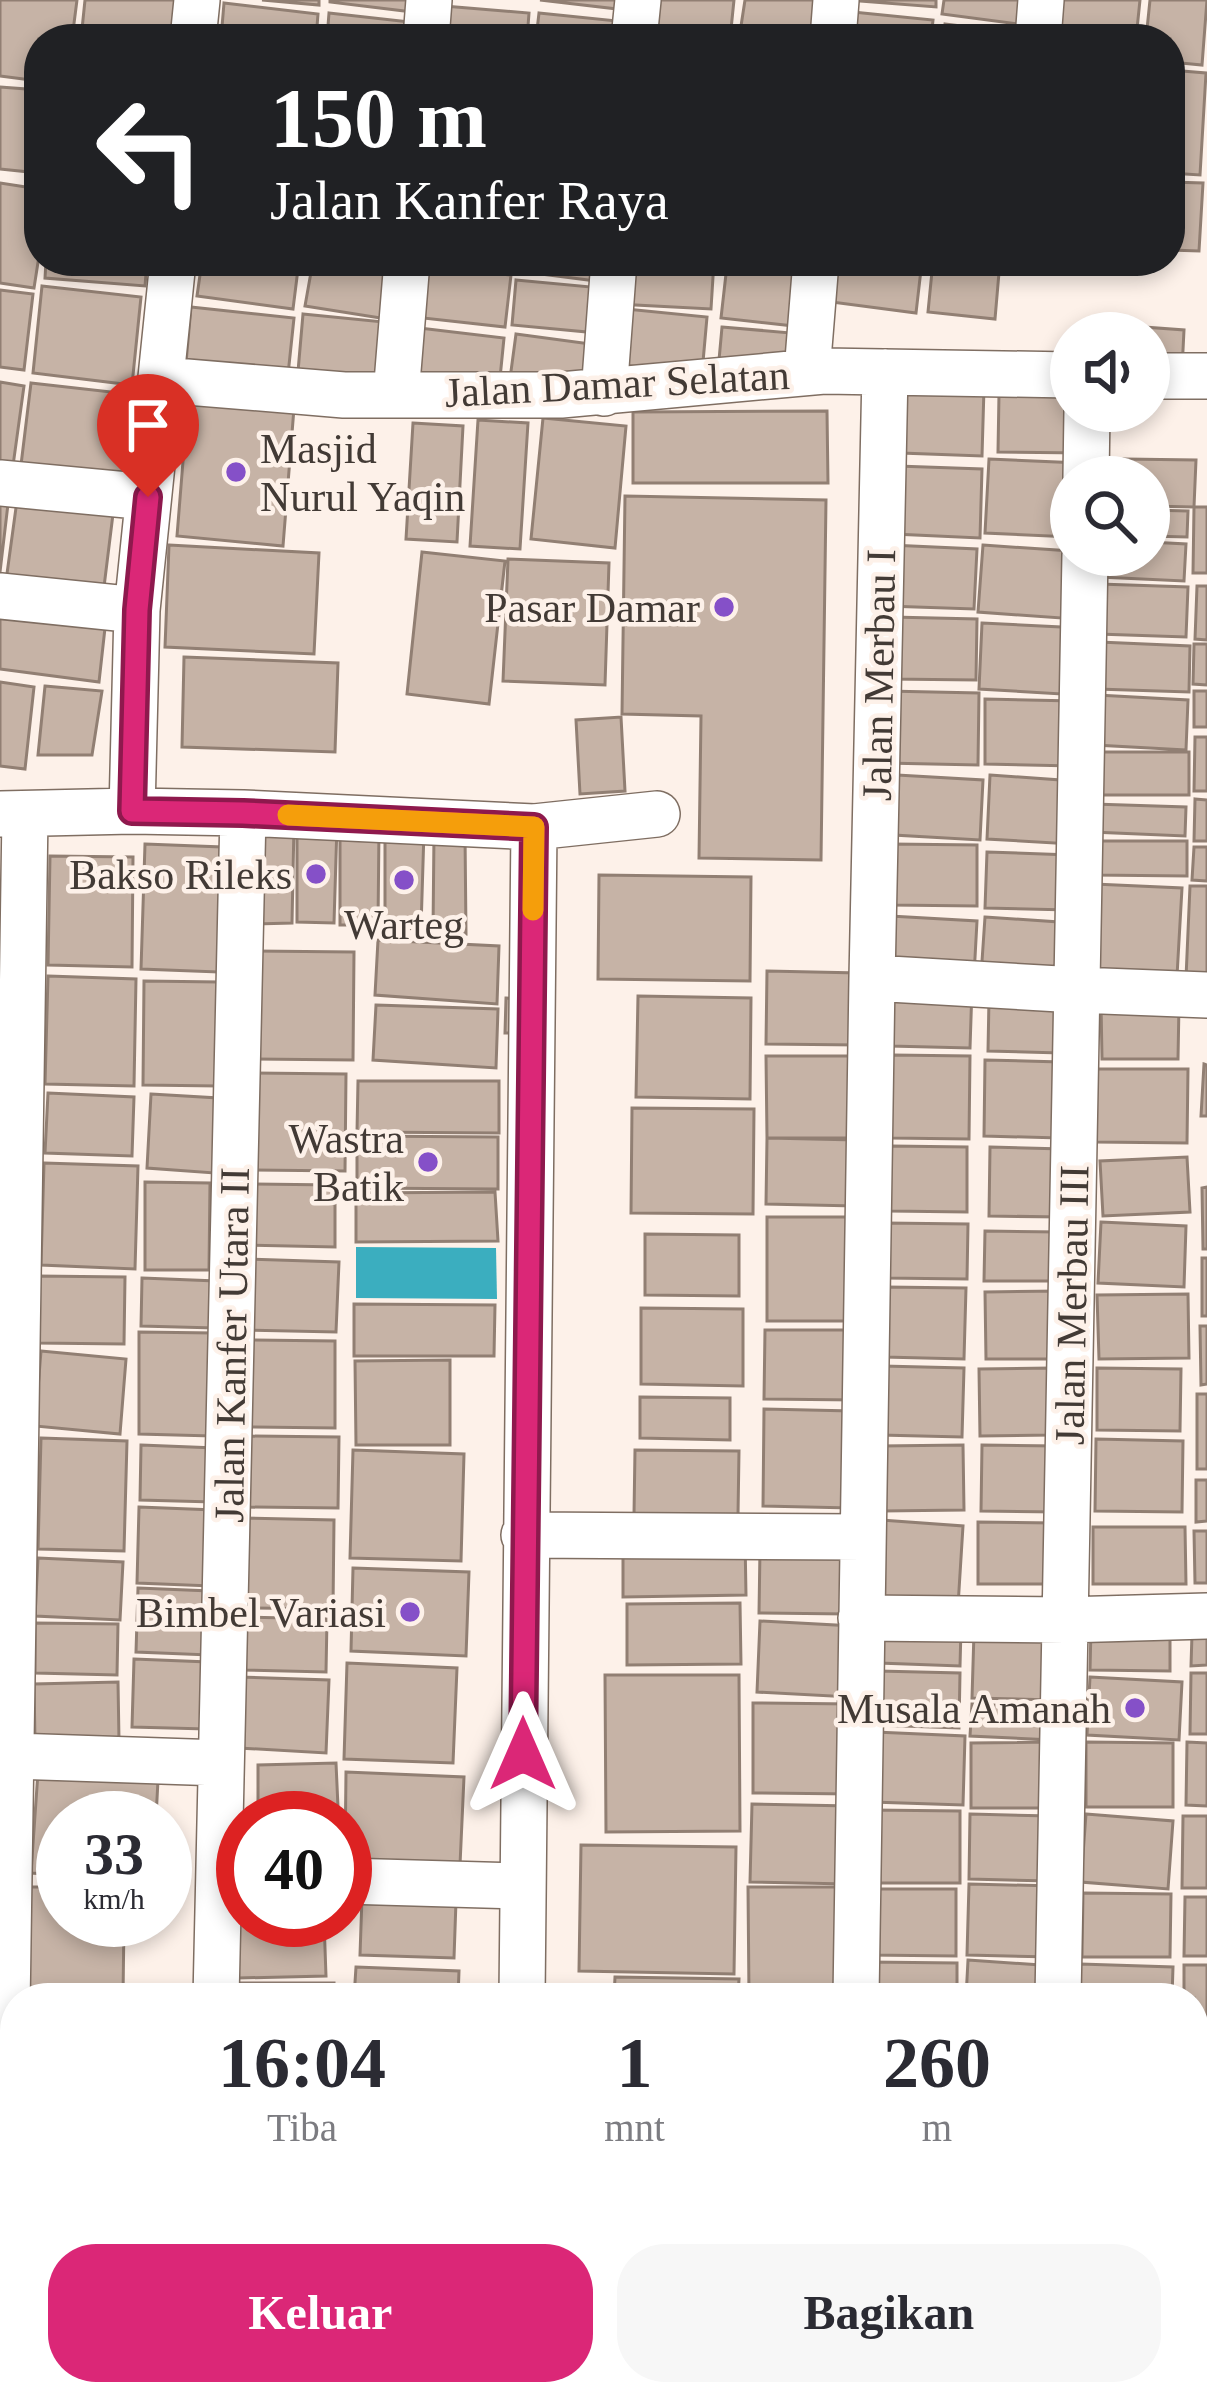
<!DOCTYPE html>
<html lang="id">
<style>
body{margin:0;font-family:Georgia,serif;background:#f7f7f7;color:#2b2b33;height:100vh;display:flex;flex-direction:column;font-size:45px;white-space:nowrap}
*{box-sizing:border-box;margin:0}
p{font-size:39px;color:#7c7c81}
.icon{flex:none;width:66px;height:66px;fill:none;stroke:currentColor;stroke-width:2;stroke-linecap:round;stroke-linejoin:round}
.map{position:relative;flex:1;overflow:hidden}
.sheet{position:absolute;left:0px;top:1983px;width:1209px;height:423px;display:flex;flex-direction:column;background:#fff;border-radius:48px 48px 0 0;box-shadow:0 6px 18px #0003}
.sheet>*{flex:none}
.banner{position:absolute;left:24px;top:24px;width:1161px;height:252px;border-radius:48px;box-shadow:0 6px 18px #0003;background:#202124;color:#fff;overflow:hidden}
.fabs{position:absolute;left:1050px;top:312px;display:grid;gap:24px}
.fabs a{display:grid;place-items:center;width:120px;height:120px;border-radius:50%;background:#fff;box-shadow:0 6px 18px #0003;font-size:60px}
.speed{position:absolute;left:36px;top:1791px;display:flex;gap:24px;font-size:60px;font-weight:700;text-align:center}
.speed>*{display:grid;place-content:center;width:156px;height:156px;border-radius:50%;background:#fff;box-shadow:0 6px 18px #0003;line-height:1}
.speed small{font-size:30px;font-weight:400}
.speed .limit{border:18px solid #d22;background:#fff;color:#111}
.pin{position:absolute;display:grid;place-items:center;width:102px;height:102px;color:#fff;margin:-123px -51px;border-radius:50% 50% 50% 0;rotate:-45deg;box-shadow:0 0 12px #0007}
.pin .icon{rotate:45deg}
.me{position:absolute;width:132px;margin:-66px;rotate:0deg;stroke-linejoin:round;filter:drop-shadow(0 0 9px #0008)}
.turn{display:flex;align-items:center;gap:42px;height:252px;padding:0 48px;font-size:54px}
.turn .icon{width:156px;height:156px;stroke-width:2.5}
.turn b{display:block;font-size:84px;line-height:102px}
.eta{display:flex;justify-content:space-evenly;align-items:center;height:204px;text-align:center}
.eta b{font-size:72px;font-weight:700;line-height:84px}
.button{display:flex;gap:24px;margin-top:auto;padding:24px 48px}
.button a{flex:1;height:138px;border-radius:48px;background:#db2777;color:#fff;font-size:48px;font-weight:700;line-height:138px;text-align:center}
.button a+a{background:#f7f7f7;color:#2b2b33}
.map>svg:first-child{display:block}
</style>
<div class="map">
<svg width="1207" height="2405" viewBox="0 0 1207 2405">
<rect width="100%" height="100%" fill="#fdf1e9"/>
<path fill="#3baebf" d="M356 1247 496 1248 497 1299 356 1298Z"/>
<path fill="#c6b3a6" stroke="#917f73" stroke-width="3" d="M0 0H77L72 39H39V81L0 76Z
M85 0H186L181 39H81Z
M262 0H319V5Z
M330 0H423L421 13 330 2Z
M540 0H627L626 10Z
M642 0H734L730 39H638Z
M745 0H827L822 39H739Z
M847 0H936V7Z
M944 0H1029L1025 25 942 14Z
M1054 0H1140L1136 39H1049Z
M1150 0H1207L1202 65 1170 62V39H1146Z
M224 3 318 14 316 39H221Z
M444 6 529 13 527 39H441Z
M843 11 933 20 931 39H840Z
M329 13 419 23 417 39H327Z
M539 13 627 22 625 39H536Z
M945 24 1025 34 1024 39H943Z
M1170 70 1206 73 1200 175 1170 173Z
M0 87 39 90V173L0 169Z
M1170 182 1203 183 1199 251 1170 250Z
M0 183 39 189V256L34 288 0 283Z
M46 261H147L145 286 45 278Z
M202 261H299L293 309 197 296Z
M313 261H391L393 320 305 306Z
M451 261H512L511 268Z
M518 261H607L604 282 517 271Z
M619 261H714L711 309 617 304Z
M829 261H922L916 313 824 301Z
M933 261H1000L995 319 928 312Z
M419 265 511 275 505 327 414 317Z
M727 265 808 274 803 327 721 318Z
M516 280 602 288 598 333 512 325Z
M42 286 141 297 132 385 33 373Z
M0 290 33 294 24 370 0 367Z
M191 307 294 318 287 384 185 374Z
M616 308 707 317 702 373 610 364Z
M303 314 394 323 388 392 297 383Z
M1103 324 1184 330 1182 370 1149 367V333H1103Z
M411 327 504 338 499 388 406 378Z
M722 327 803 334 799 367 718 371Z
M516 334 598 345 594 387 509 386Z
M0 382 24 386 12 473 0 472Z
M31 383 138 395 128 486 20 473Z
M902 385 984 388 982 456 901 453Z
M999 394 1071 395 1082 453 998 452Z
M188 399 294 408 283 546 177 536Z
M827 411 828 483H633V412Z
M543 418 626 426 615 548 531 539Z
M478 420 528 423 520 549 470 546Z
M413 423 463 426 457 542 406 539Z
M989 459 1079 463 1071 477V537L985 533Z
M1124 459 1196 460 1194 507 1149 506V477H1124Z
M897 466 982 469 980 538 894 534Z
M18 493 114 506 103 595 6 581Z
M625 496 826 500 821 860 699 858 701 716 622 714Z
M0 503 8 504 0 572Z
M1194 507H1207V573H1193Z
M1149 510 1188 511 1187 537 1149 536Z
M1149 542 1186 544 1184 581 1100 577 1101 555H1149Z
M169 545 319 553 314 654 165 647Z
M890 545 977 549 974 609 887 606Z
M983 545 1071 551 1075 619 978 612Z
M422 552 505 561 489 704 407 694Z
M508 559 609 563 605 685 503 681Z
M1099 584 1188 587 1186 637 1098 634Z
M1197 586H1207V640L1195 639Z
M0 606 106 619 99 682 0 669Z
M891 617 977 619 976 680 890 679Z
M982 623 1081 628 1078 695 979 689Z
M1099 642 1190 646 1189 692 1097 689Z
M1194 644H1207V685L1193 684Z
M184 657 338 663 335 752 182 747Z
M0 682 34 687 25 769 0 766Z
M45 686 102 691 92 755H38Z
M886 691 979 693 978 765 885 763Z
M1194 691H1207V727H1194Z
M1097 695 1188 700 1186 750 1095 745Z
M985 699 1074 701 1073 766 985 764Z
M621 717 625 791 580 794 576 720Z
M1195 737H1207V791H1194Z
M1091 752H1189V795H1091Z
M897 775 983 780 980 840 894 835Z
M990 775 1074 781 1071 844 987 839Z
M1195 799 1207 800V841H1194Z
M1093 804 1186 807 1185 836 1092 832Z
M297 824 337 825 334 923 297 922Z
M294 825 292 923 255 924 256 826Z
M340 827 379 829 378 925H340Z
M385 831H424L421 928 385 930Z
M434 834H465L466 934 433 931Z
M1093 841H1187V876L1093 875Z
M145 844 222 847 218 972 141 969Z
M891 844 977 845V906L891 905Z
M1194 847H1207V881L1192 880Z
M987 852 1070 855 1069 910 985 908Z
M50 856 133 857 132 967 48 965Z
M599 875 751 877 750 981 598 979Z
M1094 884 1182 888 1177 976 1089 971Z
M1190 886H1207V979L1186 978Z
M890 916 977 921 974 976 887 971Z
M985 917 1073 923 1068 983 981 976Z
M378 940 499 946 497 1004 375 995Z
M248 951 354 952 353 1060 247 1059Z
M767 971 859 973 858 1045 766 1044Z
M48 976 136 979 134 1086 45 1084Z
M144 981 219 982 218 1086 143 1085Z
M891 985 972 988 970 1048 890 1046Z
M638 996 751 998 750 1099 636 1097Z
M506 998 526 999 527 1033H505Z
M989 999 1062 1001 1060 1053 988 1051Z
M1101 1003 1179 1004 1178 1059H1102Z
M376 1005 498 1009 496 1068 373 1060Z
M892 1055 970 1056 969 1139 891 1138Z
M766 1056H859L860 1138H767Z
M985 1060 1061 1062 1059 1138 984 1136Z
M1204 1064 1207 1065V1116H1201Z
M1096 1069H1188L1187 1143 1096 1142Z
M244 1073 346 1074 345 1171 243 1170Z
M358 1081H499V1133L357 1132Z
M48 1093 134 1097 132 1156 45 1153Z
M151 1094 218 1098 214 1173 147 1168Z
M632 1108 754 1109 753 1214 631 1213Z
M357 1136 498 1137V1189L357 1188Z
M767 1138 857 1140 855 1206 766 1204Z
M891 1146 967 1147V1212L890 1211Z
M990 1147 1063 1149 1061 1217 989 1216Z
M1187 1157 1190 1212 1103 1216 1100 1161Z
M44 1163 138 1166 135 1269 41 1265Z
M145 1182 210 1183 209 1270H145Z
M243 1184 335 1185V1247L242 1245Z
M1207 1187V1249H1203L1202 1188Z
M495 1192 498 1241 356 1242V1193Z
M767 1217H861V1321H767Z
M1101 1222 1186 1226 1184 1287 1098 1283Z
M885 1223 968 1224 967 1279 885 1278Z
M985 1231 1060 1232 1059 1281H984Z
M645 1234 739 1235V1296L645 1295Z
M1202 1258H1207V1316H1202Z
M248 1259 339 1262 336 1332 246 1330Z
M37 1276 125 1277 124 1344 37 1343Z
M142 1278 216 1281 215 1328 141 1326Z
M885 1287 966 1288 964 1359 884 1357Z
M1060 1291 1061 1359H986L985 1292Z
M1188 1294 1189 1358 1099 1359 1097 1295Z
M354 1304 495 1305 494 1356H354Z
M641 1308 743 1309V1386L641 1384Z
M1200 1326H1207V1384L1201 1385Z
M765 1330H856V1400L764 1399Z
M139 1332 213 1333 212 1436 139 1434Z
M247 1340 335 1341V1428L246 1427Z
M41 1351 126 1359 120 1434 35 1426Z
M450 1360V1445H356L355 1361Z
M882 1366 964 1368 962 1437 880 1435Z
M1050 1368 1052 1435 980 1436 979 1369Z
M1097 1368 1181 1369 1180 1431 1097 1430Z
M1197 1394H1207V1469H1197Z
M640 1397 730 1398V1440L640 1438Z
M764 1409 852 1411 851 1508 763 1506Z
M243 1436 339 1437 338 1508 243 1507Z
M41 1438 127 1441 124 1551 38 1549Z
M1096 1439 1183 1441 1182 1512 1095 1511Z
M141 1445 215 1448 213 1502 140 1500Z
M963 1445 964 1510 883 1511 881 1446Z
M982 1445 1057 1446V1512L981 1511Z
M353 1450 464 1454 461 1561 350 1558Z
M635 1450 739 1451 738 1515 634 1514Z
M1196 1480H1207V1521L1196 1522Z
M139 1507 214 1510 211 1586 137 1583Z
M243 1518 334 1520 333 1609 243 1608Z
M881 1520 963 1526 958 1606 876 1601Z
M978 1522 1054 1523 1053 1584H978Z
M1093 1527H1185L1186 1584H1093Z
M1194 1531H1207V1583H1195Z
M745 1538 746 1595 623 1597V1546Z
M760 1549 848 1551 847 1614 759 1613Z
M38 1558 123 1562 120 1620 35 1616Z
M353 1568 469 1572 466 1656 351 1651Z
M138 1588 210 1591 209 1655 136 1652Z
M740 1603 741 1664 627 1665V1604Z
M243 1617 327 1619 326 1672 242 1670Z
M760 1621 853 1626 850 1697 757 1692Z
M35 1623 118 1624 117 1675 35 1673Z
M880 1626 961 1629 960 1666 879 1663Z
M1091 1628 1170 1629V1671L1090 1670Z
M974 1632 1057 1634 1055 1700 972 1698Z
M1192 1634H1207V1665L1191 1666Z
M134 1659 208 1662 206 1729 132 1727Z
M347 1663 457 1668 453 1763 344 1759Z
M878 1671 960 1673 959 1728 876 1725Z
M1191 1673H1207V1734H1190Z
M605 1675H739L740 1831 606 1832Z
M238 1677 329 1680 326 1753 239 1748Z
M1090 1677 1182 1682 1179 1740 1087 1735Z
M118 1682 119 1740 35 1741 34 1684Z
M753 1703 852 1704V1794L753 1793Z
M972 1704 1054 1708 1053 1740 970 1736Z
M875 1732 965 1736 963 1805 872 1802Z
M1050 1742V1808H971V1743Z
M1086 1742 1173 1743V1807H1086Z
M1187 1742 1207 1743V1806L1186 1805Z
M336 1763 338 1807 258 1808V1765Z
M38 1772 158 1780 156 1818H63V1875L31 1873Z
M346 1772 464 1777 460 1865 345 1860Z
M752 1804 850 1806 848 1884 750 1882Z
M872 1810 960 1811V1883H872Z
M970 1814 1051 1816 1050 1881 969 1879Z
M1086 1814 1173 1821 1168 1889 1081 1882Z
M1183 1816H1207V1888H1182Z
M581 1845 736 1847 734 1974 579 1971Z
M969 1884 1054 1886 1052 1957 967 1955Z
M30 1887H63V1920H124L123 1998H28Z
M748 1887H847L848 1994 749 1995Z
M236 1888H243V1920H324L326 1976 238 1978Z
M869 1889H956V1956L869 1955Z
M1083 1893 1171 1894 1170 1957H1082Z
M362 1897 456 1901 454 1958 360 1955Z
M1185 1897H1207V1956H1184Z
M968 1960 1054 1966 1052 1998H966Z
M868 1962 957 1963V1998H867Z
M1080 1964 1173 1967 1172 1998H1080Z
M1184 1965H1207V2033H1194V1998H1184Z
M356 1967 459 1971 458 1998H354Z
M615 1977 739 1979 738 1998H614Z
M235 1983H334V1998H235Z
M1194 2043H1207V2122H1194Z
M1194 2174H1207V2273H1194Z
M1194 2280H1207V2364H1194Z
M23 2391H110V2405H23Z
M119 2391H199V2405H119Z
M228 2391H321L320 2405H228Z
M349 2391H449V2405L348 2399Z
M605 2391 735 2395V2405H605Z
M756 2391H844V2405H756Z
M875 2391 958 2392V2405H875Z
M1115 2391H1162L1163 2405H1076L1075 2393Z
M1050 2393V2405H971V2394Z"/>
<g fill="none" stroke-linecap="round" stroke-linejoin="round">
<defs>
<path id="minor" d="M193 39 197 0
M426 39 429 0
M634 39 638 0
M833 39 836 0
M1038 39 1041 0
M807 372 816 261
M1149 376H1207
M163 380 344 395H561L824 371 1071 375
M604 393 614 261
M396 395 407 261
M1086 477 1087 411
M0 483 148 497
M0 596 137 610
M132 811 137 610 173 261
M0 814 132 811 243 813 534 827 522 1998
M534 827 657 814
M872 978 1077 990 1207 995
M524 1535 863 1537
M861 1618 1065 1620 1207 1616
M13 1756 221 1763
M345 1881 522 1886
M216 1998 243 813
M856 1998 872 978 885 372
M1058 1998 1085 555
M1194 2156H1207
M1194 2382H1207
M1 2405 25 814
M212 2405V2391
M515 2405V2391
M852 2405V2391
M1057 2405V2391"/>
</defs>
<use href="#minor" stroke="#7f6e62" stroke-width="48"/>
<use href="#minor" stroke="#fff" stroke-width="45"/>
</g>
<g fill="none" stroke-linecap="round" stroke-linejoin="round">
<defs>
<path id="route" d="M148 497 137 610 132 811 243 813 534 827 523 1754"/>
</defs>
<use href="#route" stroke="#8e194d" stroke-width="30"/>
<use href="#route" stroke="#db2777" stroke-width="21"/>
<path stroke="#f59e0b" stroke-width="21" d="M288 815 534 827 533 910"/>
</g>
<g fill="#8550c8" stroke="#fdf1e9" stroke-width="4.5">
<circle cx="236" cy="472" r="12"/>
<circle cx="724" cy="607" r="12"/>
<circle cx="316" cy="874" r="12"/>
<circle cx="404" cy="880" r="12"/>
<circle cx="428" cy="1162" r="12"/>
<circle cx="410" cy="1612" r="12"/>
<circle cx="1135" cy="1708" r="12"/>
</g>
<g text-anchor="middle" stroke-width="9" stroke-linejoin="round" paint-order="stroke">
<g font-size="42" fill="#423a35" stroke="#fdf1e9">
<text transform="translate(617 383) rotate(-3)" y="15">Jalan Damar Selatan</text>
<text transform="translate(878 675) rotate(-89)" y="15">Jalan Merbau I</text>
<text transform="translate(1071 1305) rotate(-89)" y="15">Jalan Merbau III</text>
<text transform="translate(231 1345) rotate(-89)" y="15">Jalan Kanfer Utara II</text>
</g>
<g font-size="42" fill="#423a35" stroke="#fdf1e9" text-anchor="end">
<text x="260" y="463" text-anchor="start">Masjid<tspan x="260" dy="48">Nurul Yaqin</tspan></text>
<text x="700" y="622">Pasar Damar</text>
<text x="292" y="889">Bakso Rileks</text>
<text x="404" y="939" text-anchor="middle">Warteg</text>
<text x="404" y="1153">Wastra<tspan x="404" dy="48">Batik</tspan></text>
<text x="386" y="1627">Bimbel Variasi</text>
<text x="1111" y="1723">Musala Amanah</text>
</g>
</g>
</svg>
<div class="fabs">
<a><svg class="icon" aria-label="sound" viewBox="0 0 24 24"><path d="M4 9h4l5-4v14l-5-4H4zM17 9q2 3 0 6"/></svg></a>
<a><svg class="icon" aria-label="search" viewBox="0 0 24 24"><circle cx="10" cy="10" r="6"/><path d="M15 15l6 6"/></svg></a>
</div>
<div class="speed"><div>33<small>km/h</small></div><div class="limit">40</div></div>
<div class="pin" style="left:148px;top:497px;background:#d93025"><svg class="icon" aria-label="arrive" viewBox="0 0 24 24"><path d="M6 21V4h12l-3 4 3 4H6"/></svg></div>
<svg class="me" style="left:523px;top:1754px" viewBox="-20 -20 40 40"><path d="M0-17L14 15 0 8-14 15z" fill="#db2777" stroke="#fff" stroke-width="4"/></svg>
<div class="banner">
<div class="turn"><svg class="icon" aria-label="left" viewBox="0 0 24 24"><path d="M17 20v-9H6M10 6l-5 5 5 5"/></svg><div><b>150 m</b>Jalan Kanfer Raya</div></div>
</div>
<section class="sheet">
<div class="eta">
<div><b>16:04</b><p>Tiba</p></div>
<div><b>1</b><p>mnt</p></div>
<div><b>260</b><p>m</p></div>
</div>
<div class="button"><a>Keluar</a><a>Bagikan</a></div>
</section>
</div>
